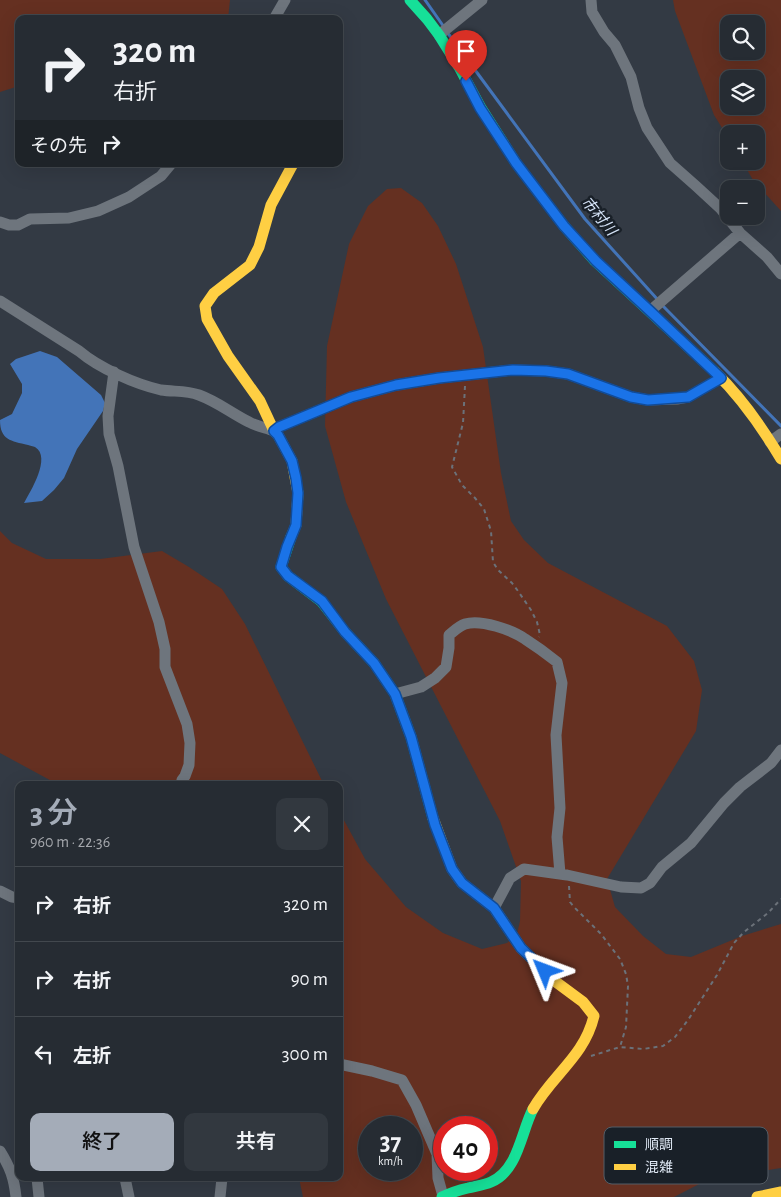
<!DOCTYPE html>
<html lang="ja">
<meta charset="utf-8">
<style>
body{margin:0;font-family:"Alegreya Sans","Noto Sans JP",sans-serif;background:#32383f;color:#f1f3f6;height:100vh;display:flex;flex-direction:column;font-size:19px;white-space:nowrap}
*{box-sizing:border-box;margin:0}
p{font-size:16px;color:#a4a7ac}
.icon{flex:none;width:28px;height:28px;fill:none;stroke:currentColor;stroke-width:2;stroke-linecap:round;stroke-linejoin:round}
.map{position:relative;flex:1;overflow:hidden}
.drawer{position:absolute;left:15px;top:781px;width:328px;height:400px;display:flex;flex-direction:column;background:#262c33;border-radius:10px;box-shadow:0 5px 20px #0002,0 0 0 1px #42484e}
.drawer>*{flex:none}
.top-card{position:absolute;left:15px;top:15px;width:328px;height:152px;border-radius:10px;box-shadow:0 5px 20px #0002,0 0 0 1px #42484e;background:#262c33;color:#f1f3f6;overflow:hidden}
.tools{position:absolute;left:720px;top:15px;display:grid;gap:10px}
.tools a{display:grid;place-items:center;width:45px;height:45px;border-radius:10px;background:#262c33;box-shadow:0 5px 20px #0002,0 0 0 1px #42484e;font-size:25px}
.speed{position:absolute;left:358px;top:1116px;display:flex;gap:10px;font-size:25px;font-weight:700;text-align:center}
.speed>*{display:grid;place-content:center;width:65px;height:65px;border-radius:50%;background:#262c33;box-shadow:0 5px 20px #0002,0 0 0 1px #42484e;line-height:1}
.speed small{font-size:12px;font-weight:400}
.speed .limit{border:8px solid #d22;background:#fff;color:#111}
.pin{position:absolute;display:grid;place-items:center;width:42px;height:42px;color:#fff;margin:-51px -21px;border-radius:50% 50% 50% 0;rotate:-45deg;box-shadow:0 0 5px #0007}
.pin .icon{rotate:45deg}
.me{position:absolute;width:55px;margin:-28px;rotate:314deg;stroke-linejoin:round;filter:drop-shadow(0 0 4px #0008)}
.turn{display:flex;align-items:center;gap:18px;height:105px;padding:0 15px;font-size:22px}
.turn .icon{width:65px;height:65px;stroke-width:2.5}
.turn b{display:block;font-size:35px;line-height:42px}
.then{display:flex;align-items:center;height:48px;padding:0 15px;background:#0003;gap:10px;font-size:19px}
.round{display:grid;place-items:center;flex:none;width:52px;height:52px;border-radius:10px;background:#32383f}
.summary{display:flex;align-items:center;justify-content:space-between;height:85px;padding:0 15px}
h1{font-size:30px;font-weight:600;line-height:38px;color:#a4acb8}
.action{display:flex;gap:10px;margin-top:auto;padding:10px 15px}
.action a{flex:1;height:58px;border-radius:10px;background:#a4acb8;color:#111;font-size:20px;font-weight:600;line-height:58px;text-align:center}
.action a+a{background:#32383f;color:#f1f3f6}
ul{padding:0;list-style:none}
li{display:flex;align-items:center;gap:15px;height:75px;padding:0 15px;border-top:1px solid #42484e}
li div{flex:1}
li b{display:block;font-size:19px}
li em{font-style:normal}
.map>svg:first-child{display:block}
</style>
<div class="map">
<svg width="781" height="1197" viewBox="0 0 781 1197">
<rect width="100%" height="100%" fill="#333a44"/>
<path fill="#653021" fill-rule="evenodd" d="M0 0H230L228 19H19V86L0 92Z
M673 0H781V211L753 180 742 161H756V134H729V139L714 115 675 11ZM729 24H756V51H729ZM729 79H756V106H729Z
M401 188 422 203 438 226 456 264 483 347 501 473 511 521 524 540 548 563 667 626 694 661 702 690 696 731 607 879 615 907 643 936 666 954 691 957 742 936 781 924V1168L707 1180 674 1197H303L299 1178H339V811L365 859 406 907 443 933 482 949 507 943 517 934 520 921 521 881 500 821 386 599 346 502 325 426 327 346 349 244 368 206 387 189ZM369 1128H411V1170H369ZM444 1128H486V1170H444Z
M0 531 12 543 46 559H100L162 551 189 567 222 589 245 624 324 785H59L0 753Z"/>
<path fill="#4374b8" d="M40 351 57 357 101 395 105 403 103 411 77 449 64 478 54 490 42 501 24 503C30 492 52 457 35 447 33 446 30 446 28 445 11 441 0 440 0 420L12 414 22 393V384L10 364 16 359Z"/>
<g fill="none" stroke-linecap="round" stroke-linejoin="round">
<path stroke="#4374b8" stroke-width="3" d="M425 0 444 27
M447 32 585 219 658 300
M662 305 781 426"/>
<path stroke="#6b7179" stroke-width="2" stroke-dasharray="4 4" stroke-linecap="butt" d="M465 386 463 423 452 467 462 485 475 498 484 509 491 531 493 562 498 570 512 583 518 591 531 610 537 622 540 635 539 637
M569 886 570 902 574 907 601 934 620 959 626 974 628 986 626 1027 620 1047
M591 1056 620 1047 643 1049 663 1046 675 1037 688 1020 717 975 734 943 744 932 768 913 781 899"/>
<path stroke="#6e757d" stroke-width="11" d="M591 0 592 12 604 32 615 45 631 77 639 108 647 128 670 163 696 186 721 209 740 233 767 257 781 274
M274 19 285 0
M439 35 482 0
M0 222 9 225H18L30 219 69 218 98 211 129 197 161 176 171 164
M0 301 79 351C99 368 135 384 161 390 174 392 186 390 199 395 218 402 231 413 249 422 256 426 266 428 274 431L279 427 351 397 396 385 439 378 513 370 546 371 568 374 631 397 648 400 677 399 688 397 721 378
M650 311 740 233
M114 372 108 416 109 434 118 466 134 547 159 622 165 649V667L187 724 190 743 189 765 185 776 182 780 181 785
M770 442 781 434
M395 694 421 687 435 678 446 667 449 648V635C454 631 459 626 465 624 481 619 512 630 525 639 536 646 547 654 557 662L562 683 556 735 560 808 557 837 560 874
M0 891 12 897 19 898
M494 908 510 878 524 869 567 875 621 887 641 888 650 883 662 867 691 843 724 803 740 787 771 763 781 750
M339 1064 372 1071 402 1080 416 1105 437 1154 438 1178 443 1196
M0 1151C10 1167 14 1178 16 1197
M37 1178 39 1197
M125 1178 129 1197
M220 1197 222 1178"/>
<path stroke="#16e098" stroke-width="11" d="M410 0 427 19 439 35 459 67 481 108 516 163 564 226 595 261 715 372
M291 537 281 567 288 576 321 601 345 632 374 663 395 694 411 737 433 818
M442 1197C450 1193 459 1190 468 1188 476 1186 484 1185 491 1182 518 1171 521 1132 533 1109"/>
<path stroke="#ffcf43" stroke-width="11" d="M715 372C742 398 762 427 781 459
M291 537 296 525 298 493 292 461 278 435 274 431 260 401 228 356 207 319 205 306 214 293 250 265 259 247 271 205 293 164
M433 818 452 869 462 883 494 908 521 948 556 982 583 1002 594 1016C584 1057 553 1074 533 1109
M757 1197 781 1192"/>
</g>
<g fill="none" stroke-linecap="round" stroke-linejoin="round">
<defs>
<path id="route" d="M466 81 480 108 516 163 564 226 596 261 650 311 721 378 688 397 648 400 631 397 568 374 546 371 513 370 439 378 396 385 351 397 279 427 274 431 278 435 292 461 296 478 298 493 296 525 287 547 281 567 288 576 322 601 345 632 374 663 395 694 411 737 435 825 452 869 462 883 494 908 521 948 545 971"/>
</defs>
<use href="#route" stroke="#114b97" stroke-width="12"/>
<use href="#route" stroke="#1a73e8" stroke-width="9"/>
</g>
<g text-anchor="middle" stroke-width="5" stroke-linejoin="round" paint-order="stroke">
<g font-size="15" font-style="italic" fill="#d6e4f8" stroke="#192028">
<text transform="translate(599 216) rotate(50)" y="5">市村川</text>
</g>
</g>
<rect x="604" y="1127" width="164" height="57" rx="8" fill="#192028" stroke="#555d66" stroke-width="1"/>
<rect x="614" y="1141" width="22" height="7" fill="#16e098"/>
<rect x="614" y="1164" width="22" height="6" fill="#ffcf43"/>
<g font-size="14" fill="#e1eaf6">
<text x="645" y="1149">順調</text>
<text x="645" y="1172">混雑</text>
</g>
</svg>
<div class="tools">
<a><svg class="icon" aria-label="search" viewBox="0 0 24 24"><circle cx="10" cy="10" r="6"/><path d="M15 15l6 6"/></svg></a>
<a><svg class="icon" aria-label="layers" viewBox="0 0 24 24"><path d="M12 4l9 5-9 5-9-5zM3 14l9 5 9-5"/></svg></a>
<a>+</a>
<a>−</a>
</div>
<div class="speed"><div>37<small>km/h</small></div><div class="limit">40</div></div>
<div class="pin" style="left:466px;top:81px;background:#d93025"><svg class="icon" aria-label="arrive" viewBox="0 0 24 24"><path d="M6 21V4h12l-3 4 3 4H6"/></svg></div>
<svg class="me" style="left:545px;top:971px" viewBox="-20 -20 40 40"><path d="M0-17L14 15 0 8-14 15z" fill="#1a73e8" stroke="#fff" stroke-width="4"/></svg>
<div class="top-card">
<div class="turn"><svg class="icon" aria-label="right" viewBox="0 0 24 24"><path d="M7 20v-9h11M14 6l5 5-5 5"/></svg><div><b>320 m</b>右折</div></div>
<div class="then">その先<svg class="icon" aria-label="right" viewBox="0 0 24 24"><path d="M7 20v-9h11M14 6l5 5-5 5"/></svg></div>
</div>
<section class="drawer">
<div class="summary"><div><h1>3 分</h1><p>960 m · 22:36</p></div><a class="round"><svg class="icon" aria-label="close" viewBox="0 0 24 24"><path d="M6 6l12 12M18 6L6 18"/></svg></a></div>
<ul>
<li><svg class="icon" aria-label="right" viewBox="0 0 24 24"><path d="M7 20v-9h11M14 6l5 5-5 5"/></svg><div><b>右折</b></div><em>320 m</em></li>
<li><svg class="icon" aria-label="right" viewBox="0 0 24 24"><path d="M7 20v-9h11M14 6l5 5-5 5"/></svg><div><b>右折</b></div><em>90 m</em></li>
<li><svg class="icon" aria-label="left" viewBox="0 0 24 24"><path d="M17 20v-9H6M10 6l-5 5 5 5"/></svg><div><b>左折</b></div><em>300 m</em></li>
</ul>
<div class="action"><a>終了</a><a>共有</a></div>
</section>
</div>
